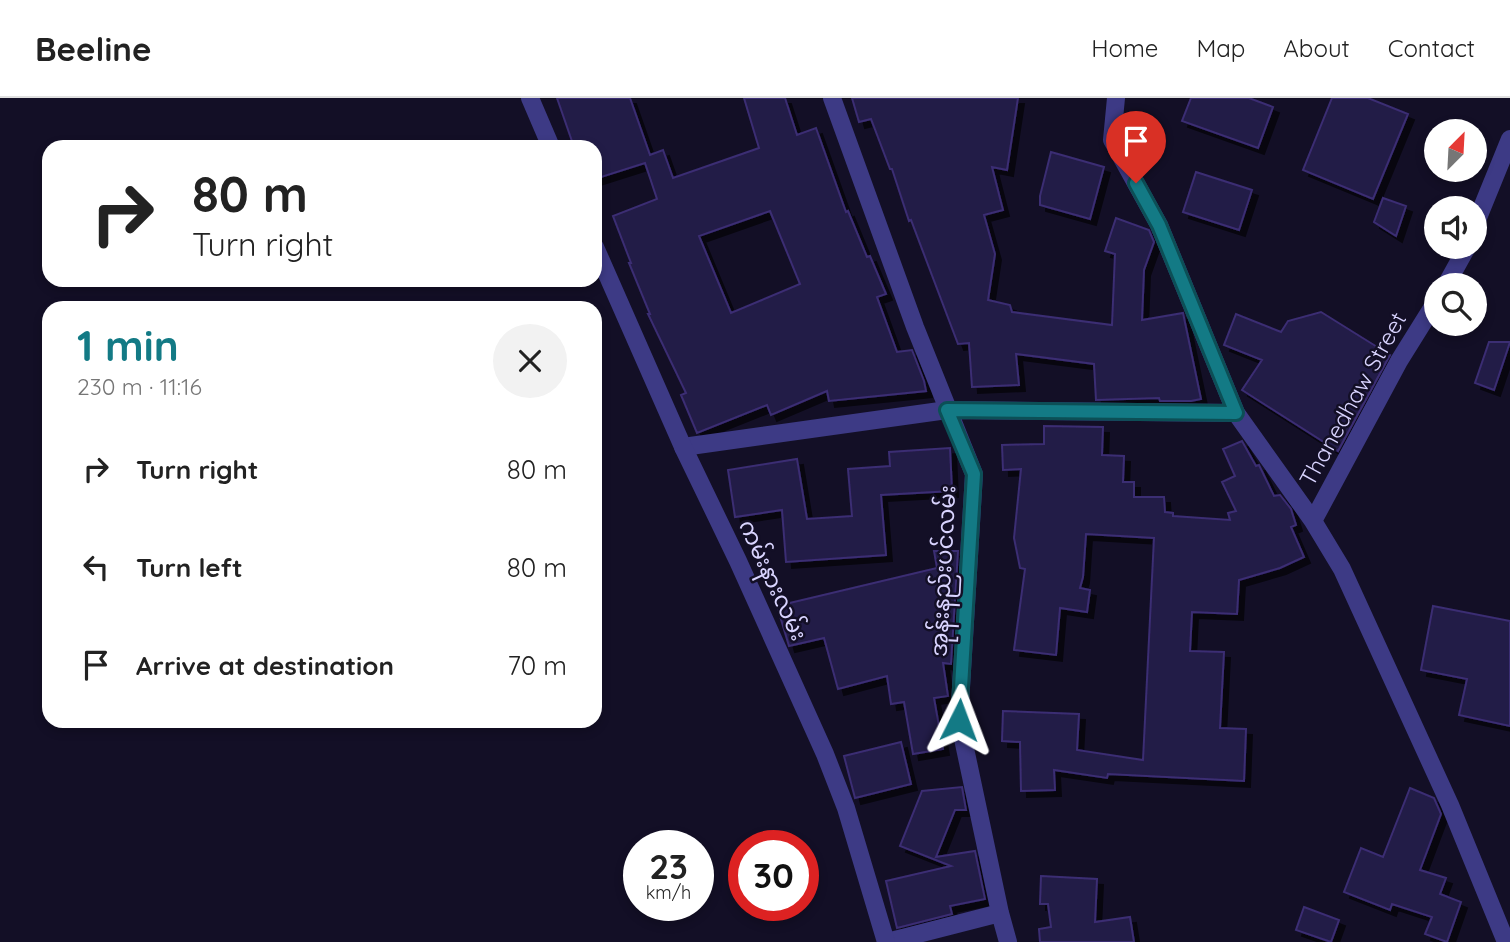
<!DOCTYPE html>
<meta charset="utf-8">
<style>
body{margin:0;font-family:Quicksand,"Noto Sans Myanmar",sans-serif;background:#f2f2f2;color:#222;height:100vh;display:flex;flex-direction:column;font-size:26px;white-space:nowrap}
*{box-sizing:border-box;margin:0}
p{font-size:23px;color:#767676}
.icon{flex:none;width:38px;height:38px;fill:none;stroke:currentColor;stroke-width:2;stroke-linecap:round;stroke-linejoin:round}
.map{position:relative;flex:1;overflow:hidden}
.sheet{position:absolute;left:42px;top:203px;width:560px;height:427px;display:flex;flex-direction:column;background:#fff;border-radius:21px;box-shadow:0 4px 10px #0003}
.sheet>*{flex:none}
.hud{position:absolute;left:42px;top:42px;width:560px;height:147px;border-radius:21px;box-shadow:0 4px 10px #0003;background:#fff;color:#222;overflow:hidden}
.needle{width:46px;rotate:24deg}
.controls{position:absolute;left:1424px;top:21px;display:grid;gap:14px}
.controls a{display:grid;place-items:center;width:63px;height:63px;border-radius:50%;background:#fff;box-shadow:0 4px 10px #0003;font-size:35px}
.speed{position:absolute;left:623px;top:732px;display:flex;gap:14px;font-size:35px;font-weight:700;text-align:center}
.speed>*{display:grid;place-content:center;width:91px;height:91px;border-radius:50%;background:#fff;box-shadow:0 4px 10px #0003;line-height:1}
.speed small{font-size:18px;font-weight:400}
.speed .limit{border:10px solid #d22;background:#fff;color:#111}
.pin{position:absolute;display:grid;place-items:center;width:60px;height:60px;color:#fff;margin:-72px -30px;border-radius:50% 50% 50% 0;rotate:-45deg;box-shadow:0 0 7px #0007}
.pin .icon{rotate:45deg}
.me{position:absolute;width:77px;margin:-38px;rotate:3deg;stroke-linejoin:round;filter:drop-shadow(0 0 5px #0008)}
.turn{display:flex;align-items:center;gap:24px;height:147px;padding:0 35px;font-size:32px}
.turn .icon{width:91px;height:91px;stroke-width:2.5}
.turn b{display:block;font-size:49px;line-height:60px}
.round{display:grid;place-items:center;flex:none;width:74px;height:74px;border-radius:37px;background:#f2f2f2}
.summary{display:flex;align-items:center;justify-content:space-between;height:119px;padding:0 35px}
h1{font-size:42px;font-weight:700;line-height:52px;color:#137a85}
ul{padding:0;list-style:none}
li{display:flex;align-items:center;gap:21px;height:98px;padding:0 35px}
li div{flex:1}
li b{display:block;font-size:26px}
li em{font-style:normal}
header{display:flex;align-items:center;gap:42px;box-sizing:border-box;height:98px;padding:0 35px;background:#fff;border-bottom:2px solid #e0e0e0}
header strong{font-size:33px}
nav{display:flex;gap:38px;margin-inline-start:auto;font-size:24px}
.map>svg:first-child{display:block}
</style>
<header>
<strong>Beeline</strong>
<nav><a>Home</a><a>Map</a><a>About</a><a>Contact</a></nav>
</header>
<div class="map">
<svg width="1510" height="844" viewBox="0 0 1510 844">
<defs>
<filter id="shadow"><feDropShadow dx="6" dy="6" stdDeviation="0" flood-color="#0009"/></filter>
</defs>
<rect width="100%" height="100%" fill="#130f26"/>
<path fill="#241b47" stroke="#3b2d73" stroke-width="2" fill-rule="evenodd" filter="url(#shadow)" d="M557 0H630L650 57 663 52 673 80 759 50 744 0H785L797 37 816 30 846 114 848 113 867 159 870 158 886 196 877 199 897 254 912 252 924 283 926 293 829 303 827 293 771 317 767 307 697 335 681 297 686 295 648 216H650L629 165H631L613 118 657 101 645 65 595 81V49H574ZM770 113 800 186 731 215 699 138Z
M852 0H1018L1007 72 992 69 1003 112 984 117 995 156 988 202 1010 207 1012 214 1112 227 1115 156 1105 153 1116 120 1149 132 1154 144 1144 172 1142 222 1183 215 1201 301 1191 303H1160L1159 300 1096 302 1094 266 1016 256 1019 287 972 289 969 245 958 246 911 122 909 123 892 71H890L871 21 859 24Z
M1191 0H1249L1273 9 1258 50 1182 23Z
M1332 0H1368L1408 16 1373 101 1303 72Z
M1051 54 1104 69 1090 121 1040 107V98Z
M1196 74 1252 92 1239 132 1183 114Z
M1383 100 1406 108 1396 138 1374 124Z
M1321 214 1390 257 1338 353 1242 292 1262 262 1224 247 1236 216 1281 234 1288 223Z
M1489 244H1510L1494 292 1475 285Z
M1044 328 1103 329 1102 357 1124 358 1123 384H1134V399H1164L1165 414 1173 415V418L1230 422 1228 415 1236 413 1222 384 1235 378 1223 351 1242 343 1256 368 1259 367 1274 398 1280 397 1291 411 1296 427 1291 429 1304 459 1280 470 1239 482 1237 516 1192 514 1190 553 1224 554 1220 630 1246 631 1244 683 1108 676 1107 680 1054 672 1055 692 1021 693 1020 644 1002 643 1003 613 1079 616 1077 652 1143 662 1154 440 1086 436 1083 479 1080 490 1090 492 1087 514 1060 510 1056 557 1014 552 1025 471 1020 470 1014 440 1021 371 1003 372 1002 347 1044 346Z
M950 350 952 393 881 397 886 457 786 464 782 412 735 419 728 372 797 361 807 421 852 418 848 371 890 368 889 354Z
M934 453H958L951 566 943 565 948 598 934 600 943 651 913 656 904 604 891 606 887 578 838 591 824 540 789 548 777 508 937 470Z
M1433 508 1510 523V628L1459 617 1467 581 1421 572Z
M901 644 911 686 855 700 844 658Z
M962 689 966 712H955L936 759 975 753 985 801 950 808 952 816 897 830 886 783 951 768 900 748 922 693Z
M1410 690 1434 700 1441 716 1420 772 1446 780 1440 796 1461 804 1447 844 1425 836 1432 819 1392 806 1390 812 1344 794 1361 750 1383 759Z
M1041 778 1097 781 1095 824 1130 819 1134 844H1040L1039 831 1051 829 1048 806H1040Z
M1304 809 1339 822 1331 844 1296 832Z"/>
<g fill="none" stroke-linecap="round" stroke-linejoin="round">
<path stroke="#3d3a85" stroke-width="18" d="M832 0 915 229 974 376 959 622 1000 815 1008 844
M1116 0 1112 42 1159 127 1236 315 1313 423 1342 471 1450 707 1506 844
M1475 127 1510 41
M1446 187 1467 149
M683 349 947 312 1236 315
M1313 423 1399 263 1437 202
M887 844 1000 815"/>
<path stroke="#3d3a85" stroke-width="18" d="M530 0 551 49
M595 149 683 349 738 463 825 656 846 710 886 844"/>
</g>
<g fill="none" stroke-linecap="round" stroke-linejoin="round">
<defs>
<path id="route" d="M959 622 974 376 947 312 1236 315 1159 127 1136 85"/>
</defs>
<use href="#route" stroke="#0c4f56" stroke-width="18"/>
<use href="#route" stroke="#137a85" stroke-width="12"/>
</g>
<g text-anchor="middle" stroke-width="5" stroke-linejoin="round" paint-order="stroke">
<g font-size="23" fill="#d9d4ff" stroke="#130f26">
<text transform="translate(1353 301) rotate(-61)" y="8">Thanedhaw Street</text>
<text transform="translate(943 473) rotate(-87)" y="8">အုန်းနည်းပင်လမ်း</text>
<text transform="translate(773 482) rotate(65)" y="8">ကမ်းနားလမ်း</text>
</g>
</g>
</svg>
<div class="controls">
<a><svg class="needle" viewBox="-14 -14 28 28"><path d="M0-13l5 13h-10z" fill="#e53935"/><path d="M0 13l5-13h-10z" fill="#767676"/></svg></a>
<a><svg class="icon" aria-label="sound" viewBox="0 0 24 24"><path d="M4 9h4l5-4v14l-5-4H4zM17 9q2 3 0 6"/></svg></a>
<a><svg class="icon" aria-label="search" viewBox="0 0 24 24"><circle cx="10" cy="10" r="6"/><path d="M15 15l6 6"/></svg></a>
</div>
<div class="speed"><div>23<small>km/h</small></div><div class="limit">30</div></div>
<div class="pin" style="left:1136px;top:85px;background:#d93025"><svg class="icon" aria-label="arrive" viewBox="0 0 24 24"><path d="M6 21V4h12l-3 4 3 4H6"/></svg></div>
<svg class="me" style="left:959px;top:622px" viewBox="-20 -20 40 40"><path d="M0-17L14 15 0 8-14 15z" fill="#137a85" stroke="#fff" stroke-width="4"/></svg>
<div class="hud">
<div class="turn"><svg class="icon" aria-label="right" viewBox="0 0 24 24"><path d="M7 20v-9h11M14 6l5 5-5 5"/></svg><div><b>80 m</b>Turn right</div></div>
</div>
<section class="sheet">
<div class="summary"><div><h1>1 min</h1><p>230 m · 11:16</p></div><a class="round"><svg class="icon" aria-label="close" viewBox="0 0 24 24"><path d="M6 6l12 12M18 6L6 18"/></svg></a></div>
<ul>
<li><svg class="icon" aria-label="right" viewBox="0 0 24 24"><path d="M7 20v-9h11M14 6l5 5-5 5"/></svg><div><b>Turn right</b></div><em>80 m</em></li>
<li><svg class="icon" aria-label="left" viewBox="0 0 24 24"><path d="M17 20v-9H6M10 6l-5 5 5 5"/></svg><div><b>Turn left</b></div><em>80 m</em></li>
<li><svg class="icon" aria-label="arrive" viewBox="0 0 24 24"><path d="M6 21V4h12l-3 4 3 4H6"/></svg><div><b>Arrive at destination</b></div><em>70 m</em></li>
</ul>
</section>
</div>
